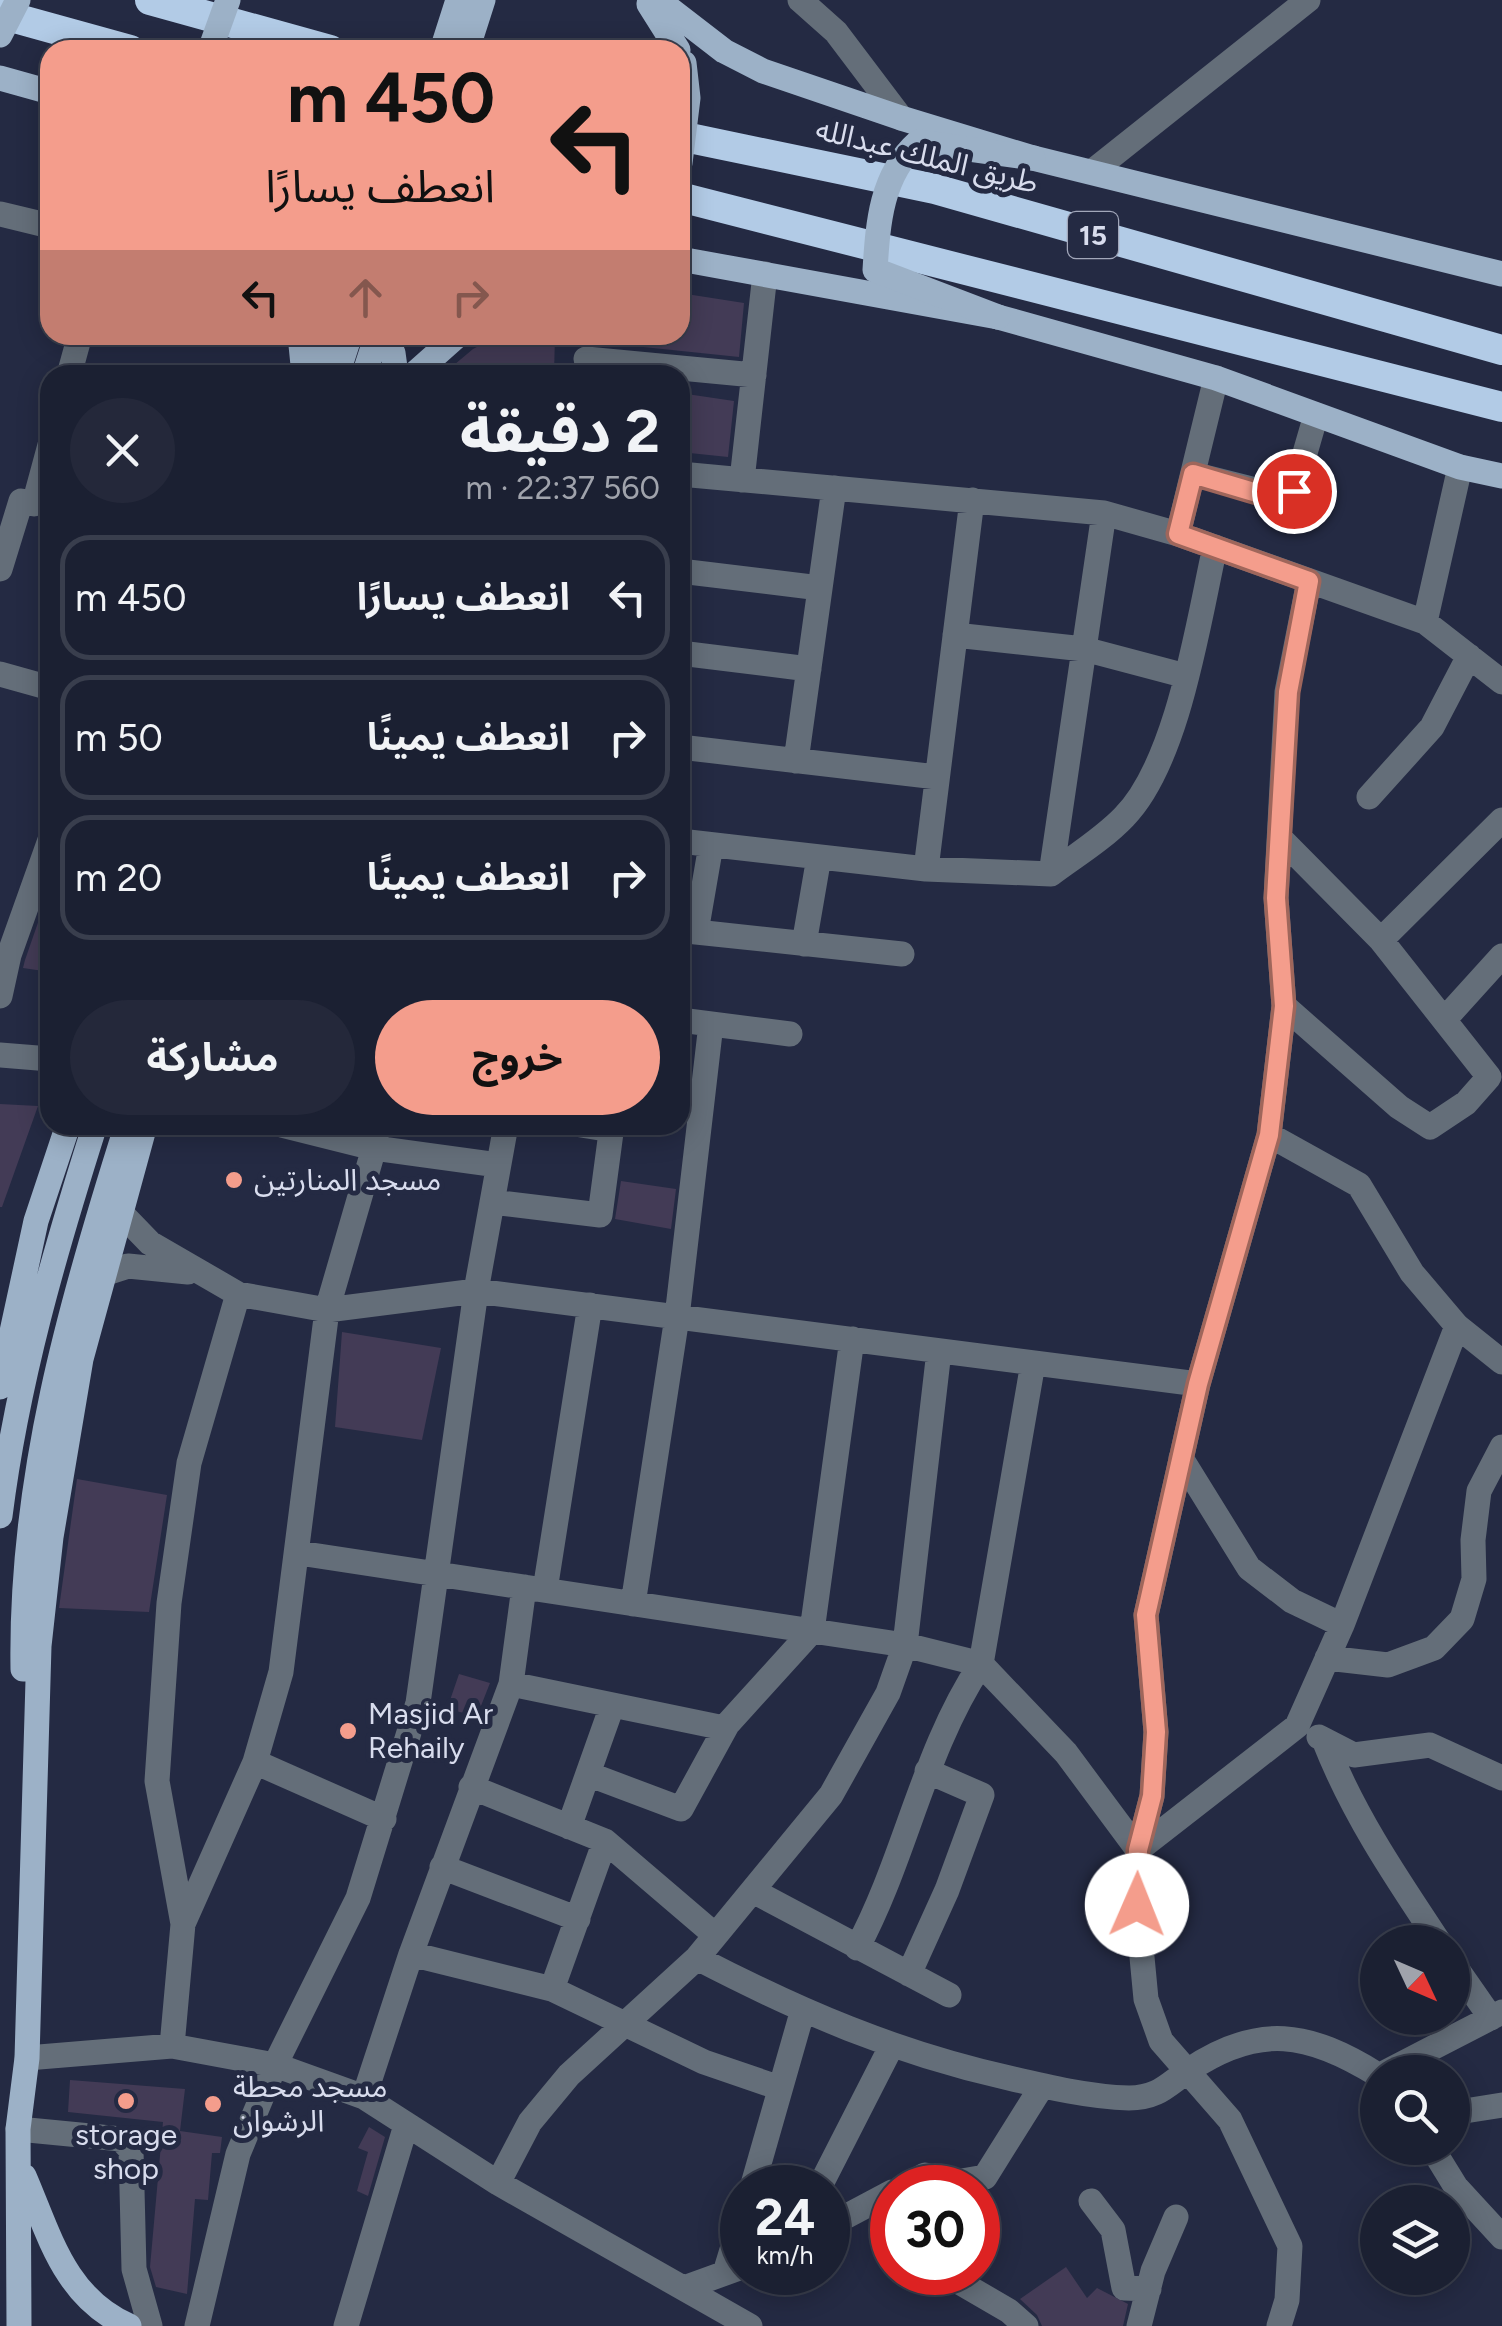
<!DOCTYPE html>
<html lang="ar">
<meta charset="utf-8">
<style>
body{margin:0;font-family:Figtree,"Noto Sans Arabic",sans-serif;background:#24283a;color:#f1f3f6;direction:rtl;height:100vh;display:flex;flex-direction:column;font-size:38px;white-space:nowrap}
*{box-sizing:border-box;margin:0}
p{font-size:32px;color:#a0a3ac}
.icon{flex:none;width:55px;height:55px;fill:none;stroke:currentColor;stroke-width:2;stroke-linecap:round;stroke-linejoin:round}
.map{position:relative;flex:1;overflow:hidden;direction:ltr}
.drawer{position:absolute;left:40px;top:365px;width:650px;height:770px;display:flex;flex-direction:column;background:#1b2032;border-radius:30px;box-shadow:0 5px 25px #0003,0 0 0 2px #393e4d;direction:rtl}
.drawer>*{flex:none}
.hud{position:absolute;left:40px;top:40px;width:650px;height:305px;border-radius:30px;box-shadow:0 5px 25px #0003,0 0 0 2px #393e4d;direction:rtl;background:#f49d8c;color:#111;overflow:hidden}
.needle{width:65px;rotate:134deg}
.controls{position:absolute;left:1360px;top:1925px;display:grid;gap:20px}
.controls a{display:grid;place-items:center;width:110px;height:110px;border-radius:50%;background:#1b2032;box-shadow:0 5px 25px #0003,0 0 0 2px #393e4d;font-size:50px}
.speed{position:absolute;left:720px;top:2165px;display:flex;gap:20px;font-size:50px;font-weight:700;text-align:center}
.speed>*{display:grid;place-content:center;width:130px;height:130px;border-radius:50%;background:#1b2032;box-shadow:0 5px 25px #0003,0 0 0 2px #393e4d;line-height:1}
.speed small{font-size:25px;font-weight:400}
.speed .limit{border:15px solid #d22;background:#fff;color:#111}
.pin{position:absolute;display:grid;place-items:center;width:85px;height:85px;color:#fff;margin:-42px;border:5px solid #fff;border-radius:50%;box-shadow:0 2px 10px #0007}
.me{position:absolute;width:110px;margin:-55px;rotate:1deg;stroke-linejoin:round;filter:drop-shadow(0 0 8px #0008)}
.turn{display:flex;align-items:center;gap:35px;height:210px;padding:0 30px;font-size:45px}
.turn .icon{width:130px;height:130px;stroke-width:2.5}
.turn b{display:block;font-size:70px;line-height:85px}
.lanes{display:flex;align-items:center;height:95px;padding:0 30px;background:#0003;justify-content:center;gap:50px;direction:ltr}
.lanes .off{opacity:.35}
.round{display:grid;place-items:center;flex:none;width:105px;height:105px;border-radius:52px;background:#24283a}
.summary{display:flex;align-items:center;justify-content:space-between;height:170px;padding:0 30px}
h1{font-size:60px;font-weight:700;line-height:75px}
.button{display:flex;gap:20px;margin-top:auto;padding:20px 30px}
.button a{flex:1;height:115px;border-radius:60px;background:#f49d8c;color:#111;font-size:40px;font-weight:700;line-height:115px;text-align:center}
.button a+a{background:#24283a;color:#f1f3f6}
ul{padding:0;list-style:none}
li{display:flex;align-items:center;gap:30px;height:125px;margin:0 20px 15px;padding:0 10px;border:5px solid #393e4d;border-radius:30px}
li div{flex:1}
li b{display:block;font-size:38px}
li em{font-style:normal}
.map>svg:first-child{display:block}
</style>
<div class="map">
<svg width="1502" height="2326" viewBox="0 0 1502 2326">
<rect width="100%" height="100%" fill="#242a43"/>
<path fill="#433b56" d="M680 293 744 303 739 357 624 345 625 335H680Z
M499 335H555L554 375H442L473 349Z
M680 393 734 401 728 457 680 452Z
M50 888V972L23 968 25 960Z
M0 1104 38 1106 2 1207H0Z
M621 1181 676 1189 671 1229 615 1219Z
M342 1332 441 1348 422 1440 335 1427Z
M77 1479 167 1495 149 1612 59 1608Z
M459 1674 490 1683 477 1716 447 1709Z
M70 2080 185 2089 180 2131 222 2137 220 2153H212L208 2200 195 2199 187 2294 156 2287 150 2267 163 2122 68 2112Z
M369 2127 385 2137 368 2196 357 2191 368 2152 358 2148Z
M1066 2267 1087 2298 1097 2288 1128 2304 1123 2326H1042L1037 2315 1020 2299Z"/>
<g fill="none" stroke-linecap="round" stroke-linejoin="round">
<path stroke="#646e79" stroke-width="25" d="M800 0 836 32 901 118
M1093 171 1308 0
M0 214 50 226
M586 359 754 375
M69 375 80 335
M680 474 1104 513 1178 534 1425 622 1502 682
M1193 474 1287 498 1294 491 1316 415
M742 480 765 274
M34 504 50 445
M1178 534 1216 378
M0 569 21 501
M680 571 820 588
M1425 622 1460 467
M955 635 1084 649 1186 676
M680 653 809 669
M0 674 50 688
M680 747 937 777
M796 761 834 488
M1369 797 1432 727 1469 656
M1281 839 1381 940 1489 1077 1466 1103 1430 1127 1399 1107 1284 1006
M680 841 926 869 1051 874 1104 513
M926 869 972 500
M1051 874C1075 856 1103 839 1124 817 1178 762 1198 623 1215 547
M680 930 696 932 711 845
M696 932 902 954
M1381 940 1502 820
M804 944 819 857
M0 996 9 955 50 840
M680 1020 790 1034
M1444 1020 1502 956
M0 1055 50 1059
M282 1125 374 1148 378 1125
M581 1125 612 1130
M1269 1135 1359 1185 1412 1273 1457 1326 1502 1362
M492 1202 600 1215 612 1125
M120 1212 150 1243 238 1294 327 1310 476 1291 1198 1384
M100 1275 128 1266 188 1272
M1181 1458 1249 1568 1292 1601 1342 1625
M299 1553 905 1645 981 1664 1066 1753 1138 1850 1137 1905 1146 1999 1161 2041 1230 2120 1290 2246 1287 2300 1279 2326
M545 1590 590 1305
M633 1604 677 1317 711 1024
M1327 1658 1388 1665 1434 1648 1462 1619 1474 1579 1473 1540 1479 1491 1502 1447
M511 1684 724 1728 812 1631 852 1339
M1319 1737 1354 1755 1430 1745 1502 1778
M1324 1740C1353 1814 1395 1876 1439 1942
M255 1762 384 1819
M588 1774 681 1809 727 1725
M471 1787 605 1841 715 1935
M569 1827 612 1706
M1138 1850 1152 1796 1156 1732 1146 1615 1198 1384 1269 1135 1284 1006 1276 898 1287 692 1309 581
M1138 1850 1297 1726 1342 1625 1457 1326
M442 1867 578 1919
M753 1891 949 1995
M183 1924 255 1762 281 1672 327 1310 374 1148 498 1165
M857 1948C906 1857 923 1751 981 1664L1033 1363
M411 1954 552 1989 704 2062 780 2088
M697 1958C801 2012 894 2052 1009 2078 1047 2087 1090 2097 1129 2098 1158 2098 1167 2085 1189 2070 1259 2023 1309 2032 1378 2075
M1452 1962 1491 2018
M909 1974 947 1890 982 1795 927 1771
M552 1989 605 1841
M172 2046 183 1924 157 1781 169 1603 189 1463 238 1294
M27 2058 172 2046 275 2065 364 2097 498 2183 750 2326
M1386 2072 1502 2012
M364 2097 411 1954 511 1684 524 1587
M1452 2113 1502 2105
M18 2129 121 2139 131 2150 134 2269 150 2326
M1432 2148 1456 2187 1502 2237
M498 2183 530 2122 569 2075 697 1958 831 1795 888 1693 905 1645 939 1351
M752 2188 802 2013
M819 2188 891 2047
M901 2188 925 2175 950 2183 985 2177 1042 2086
M1091 2201 1113 2230 1124 2288 1149 2289
M828 2226 892 2192
M942 2272 1009 2311 1026 2326
M725 2273 742 2217
M684 2288 742 2267
M197 2326 238 2154 275 2065 358 1898 418 1703 476 1291 506 1125
M346 2326 406 2125
M1139 2326 1153 2271 1176 2217"/>
<path stroke="#9cb1c7" stroke-width="25" d="M658 0 724 51 763 71 901 118 1033 158 1502 274
M649 4 678 50
M442 50 458 0
M467 50 483 0
M0 78 50 92
M680 259 998 317 1216 378 1460 467 1502 476
M300 335 304 375
M383 335 393 353 396 375
M314 375 327 335
M337 375 350 335
M364 375 377 335
M413 375 458 335
M0 1387 36 1221 68 1125
M0 1516C17 1381 54 1254 95 1125
M23 1669C20 1480 70 1304 127 1125
M24 2176C50 2236 64 2297 129 2326
M19 2326 18 2129 27 2058 39 1646 51 1537 81 1359 145 1125"/>
<path stroke="#b2cbe6" stroke-width="30" d="M150 0 330 50
M0 14 130 50
M680 136 935 189 1502 350
M680 197 1502 407"/>
<path stroke="#9cb1c7" stroke-width="25" d="M0 35 18 0
M210 50 228 0
M680 163 688 98 684 63
M998 317 875 270C878 223 881 175 918 142L1033 158"/>
</g>
<g fill="none" stroke-linecap="round" stroke-linejoin="round">
<defs>
<path id="route" d="M1137 1905 1138 1850 1152 1796 1156 1732 1146 1615 1198 1384 1269 1135 1284 1006 1276 898 1288 692 1309 581 1178 534 1193 474 1274 498H1287L1294 491"/>
</defs>
<use href="#route" stroke="#9f665b" stroke-width="25"/>
<use href="#route" stroke="#f49d8c" stroke-width="18"/>
</g>
<g fill="#f49d8c" stroke="#242a43" stroke-width="4">
<circle cx="234" cy="1180" r="10"/>
<circle cx="348" cy="1731" r="10"/>
<circle cx="126" cy="2101" r="10"/>
<circle cx="213" cy="2104" r="10"/>
</g>
<g text-anchor="middle" stroke-width="10" stroke-linejoin="round" paint-order="stroke">
<rect fill="#242a43" stroke="#a2a7ba" stroke-width="2.5" x="1068" y="212" width="50" height="46" rx="8"/>
<g font-size="28" font-weight="bold" fill="#d8dced">
<text x="1093" y="245">15</text>
</g>
<g font-size="30" fill="#d8dced" stroke="#242a43">
<text transform="translate(927 156) rotate(14)" y="10">طريق الملك عبدالله</text>
</g>
<g font-size="30" fill="#d8dced" stroke="#242a43" text-anchor="start">
<text x="254" y="1190">مسجد المنارتين</text>
<text x="368" y="1724">Masjid Ar<tspan x="368" dy="34">Rehaily</tspan></text>
<text x="233" y="2097">مسجد محطة<tspan x="233" dy="34">الرشوان</tspan></text>
<text x="126" y="2145" text-anchor="middle">storage<tspan x="126" dy="34">shop</tspan></text>
</g>
</g>
</svg>
<div class="controls">
<a><svg class="needle" viewBox="-14 -14 28 28"><path d="M0-13l5 13h-10z" fill="#e53935"/><path d="M0 13l5-13h-10z" fill="#a0a3ac"/></svg></a>
<a><svg class="icon" aria-label="search" viewBox="0 0 24 24"><circle cx="10" cy="10" r="6"/><path d="M15 15l6 6"/></svg></a>
<a><svg class="icon" aria-label="layers" viewBox="0 0 24 24"><path d="M12 4l9 5-9 5-9-5zM3 14l9 5 9-5"/></svg></a>
</div>
<div class="speed"><div>24<small>km/h</small></div><div class="limit">30</div></div>
<div class="pin" style="left:1294px;top:491px;background:#d93025"><svg class="icon" aria-label="arrive" viewBox="0 0 24 24"><path d="M6 21V4h12l-3 4 3 4H6"/></svg></div>
<svg class="me" style="left:1137px;top:1905px" viewBox="-20 -20 40 40"><circle r="19" fill="#fff"/><path d="M0-13L10 11 0 6-10 11z" fill="#f49d8c"/></svg>
<div class="hud">
<div class="turn"><svg class="icon" aria-label="left" viewBox="0 0 24 24"><path d="M17 20v-9H6M10 6l-5 5 5 5"/></svg><div><b>450 m</b>انعطف يسارًا</div></div>
<div class="lanes"><svg class="icon" aria-label="left" viewBox="0 0 24 24"><path d="M17 20v-9H6M10 6l-5 5 5 5"/></svg><svg class="icon off" aria-label="ahead" viewBox="0 0 24 24"><path d="M12 20V5M6 11l6-6 6 6"/></svg><svg class="icon off" aria-label="right" viewBox="0 0 24 24"><path d="M7 20v-9h11M14 6l5 5-5 5"/></svg></div>
</div>
<section class="drawer">
<div class="summary"><div><h1>2 دقيقة</h1><p>560 m · 22:37</p></div><a class="round"><svg class="icon" aria-label="close" viewBox="0 0 24 24"><path d="M6 6l12 12M18 6L6 18"/></svg></a></div>
<ul>
<li><svg class="icon" aria-label="left" viewBox="0 0 24 24"><path d="M17 20v-9H6M10 6l-5 5 5 5"/></svg><div><b>انعطف يسارًا</b></div><em>450 m</em></li>
<li><svg class="icon" aria-label="right" viewBox="0 0 24 24"><path d="M7 20v-9h11M14 6l5 5-5 5"/></svg><div><b>انعطف يمينًا</b></div><em>50 m</em></li>
<li><svg class="icon" aria-label="right" viewBox="0 0 24 24"><path d="M7 20v-9h11M14 6l5 5-5 5"/></svg><div><b>انعطف يمينًا</b></div><em>20 m</em></li>
</ul>
<div class="button"><a>خروج</a><a>مشاركة</a></div>
</section>
</div>
